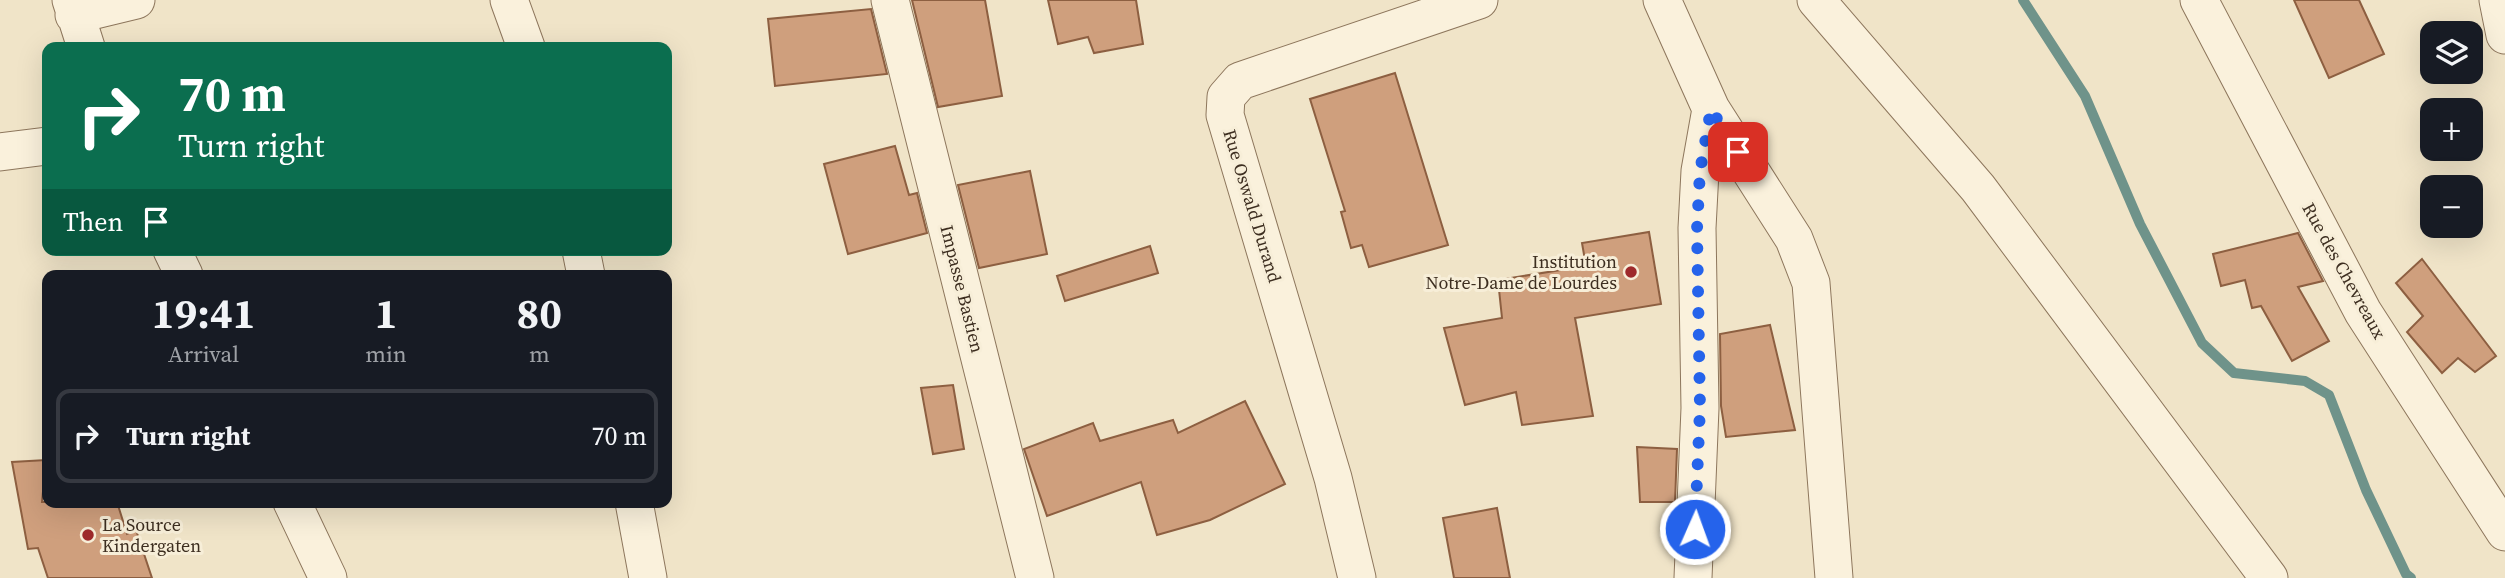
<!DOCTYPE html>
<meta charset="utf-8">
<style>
body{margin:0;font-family:"Source Serif 4",serif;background:#20242c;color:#f1f3f6;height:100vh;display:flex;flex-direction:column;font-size:26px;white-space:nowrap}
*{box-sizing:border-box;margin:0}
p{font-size:23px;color:#9ea1a6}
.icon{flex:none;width:38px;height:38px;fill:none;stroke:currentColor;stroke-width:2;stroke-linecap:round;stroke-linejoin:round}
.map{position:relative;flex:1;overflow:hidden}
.details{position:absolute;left:42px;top:270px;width:630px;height:238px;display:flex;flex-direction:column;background:#171b24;border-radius:14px;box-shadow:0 7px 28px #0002}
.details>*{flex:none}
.top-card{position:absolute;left:42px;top:42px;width:630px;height:214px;border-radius:14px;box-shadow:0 7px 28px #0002;background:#0b6e4f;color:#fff;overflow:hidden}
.buttons{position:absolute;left:2420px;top:21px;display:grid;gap:14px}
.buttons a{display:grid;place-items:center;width:63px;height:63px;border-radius:14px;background:#171b24;box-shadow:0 7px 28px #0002;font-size:35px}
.pin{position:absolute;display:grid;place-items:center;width:60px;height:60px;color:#fff;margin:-30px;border-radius:14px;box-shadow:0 4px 10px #0006}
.me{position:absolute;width:77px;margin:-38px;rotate:2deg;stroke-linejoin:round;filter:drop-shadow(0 0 5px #0008)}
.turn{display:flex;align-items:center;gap:24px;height:147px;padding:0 21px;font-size:32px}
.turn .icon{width:91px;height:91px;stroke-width:2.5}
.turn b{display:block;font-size:49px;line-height:60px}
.then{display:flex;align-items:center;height:66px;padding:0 21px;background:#0003;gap:14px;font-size:26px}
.eta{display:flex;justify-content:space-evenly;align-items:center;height:119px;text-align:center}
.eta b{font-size:42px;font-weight:700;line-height:49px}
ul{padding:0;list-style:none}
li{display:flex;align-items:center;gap:21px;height:94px;margin:0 14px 10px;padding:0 7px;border:4px solid #363941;border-radius:14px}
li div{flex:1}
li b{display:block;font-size:26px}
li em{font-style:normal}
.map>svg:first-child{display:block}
</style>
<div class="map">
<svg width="2505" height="578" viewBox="0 0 2505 578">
<rect width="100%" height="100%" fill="#f0e4c8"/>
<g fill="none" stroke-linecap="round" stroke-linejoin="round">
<path stroke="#6f938a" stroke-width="10" d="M2023 0 2085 96 2140 224 2202 343 2234 373 2305 381 2329 395 2366 490 2406 574 2411 578"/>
</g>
<path fill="#cf9f7d" stroke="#8d5f41" stroke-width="2" d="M912 0H985L1002 96 938 107Z
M1048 0H1136L1143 44 1094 53 1088 37 1058 44Z
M2294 0H2359L2384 54 2329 78Z
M871 9 887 74 775 86 768 19Z
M1395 73 1448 245 1369 267 1362 245 1351 248 1341 212 1345 211 1310 99Z
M895 146 909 195 917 193 927 233 848 254 824 164Z
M1030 171 1047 254 979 268 958 185Z
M1649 232 1661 304 1575 318 1593 416 1522 425 1516 392 1465 405 1444 328 1502 318 1498 280 1586 266 1582 243Z
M2298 233 2323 281 2298 287 2329 341 2292 361 2261 306 2252 308 2245 280 2221 286 2213 254Z
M1150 246 1158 273 1065 301 1057 276Z
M2422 259 2496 356 2475 372 2458 358 2442 373 2407 332 2423 316 2396 283Z
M1770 325 1795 430 1726 437 1721 406 1720 334Z
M953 385 964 449 933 454 921 388Z
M1245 401 1285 484 1210 520 1157 535 1141 482 1047 516 1024 449 1093 423 1100 441 1173 420 1178 433Z
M1637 447 1677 449 1675 502H1640Z
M46 460 42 502H117L127 534 136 530 152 578H48L38 548 28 549 12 462Z
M1497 508 1510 578H1454L1443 518Z"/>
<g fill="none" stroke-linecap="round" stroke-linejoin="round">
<defs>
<path id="minor" d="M71 0 86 47
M509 0 526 47
M890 0 1035 578
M1662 0 1711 109 1794 239 1811 283 1834 578
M1816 0 1978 188 2269 578
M2199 0 2363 312 2505 532
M2498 0 2505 35
M74 15 136 0
M0 152 47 146
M172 250 184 275
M581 250 586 275
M292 502 328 578
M634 502 648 578
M1357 578 1333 478 1225 115 1226 97 1240 81 1479 0
M1693 578 1700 408 1697 228 1700 171 1711 109"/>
</defs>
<use href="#minor" stroke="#8d765c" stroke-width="39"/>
<use href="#minor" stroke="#faf1dc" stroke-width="37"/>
</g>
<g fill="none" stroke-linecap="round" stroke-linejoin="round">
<path stroke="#2563eb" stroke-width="12" stroke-dasharray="0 21.6" d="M1695 529 1700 408 1697 229 1700 171 1711 109 1738 152"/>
</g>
<g fill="#9e2a2b" stroke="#f7eed8" stroke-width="2.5">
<circle cx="1631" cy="272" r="7"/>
<circle cx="88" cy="535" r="7"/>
</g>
<g text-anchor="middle" stroke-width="6" stroke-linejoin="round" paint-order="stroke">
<g font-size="18" fill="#3d2e20" stroke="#f7eed8">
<text transform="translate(1252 206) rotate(73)" y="6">Rue Oswald Durand</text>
<text transform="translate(2344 271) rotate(61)" y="6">Rue des Chevreaux</text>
<text transform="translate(962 289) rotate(76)" y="6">Impasse Bastien</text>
</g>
<g font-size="18" fill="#3d2e20" stroke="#f7eed8" text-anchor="end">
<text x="1617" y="268">Institution<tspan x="1617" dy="21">Notre-Dame de Lourdes</tspan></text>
<text x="102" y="531" text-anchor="start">La Source<tspan x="102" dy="21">Kindergaten</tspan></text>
</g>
</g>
</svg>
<div class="buttons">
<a><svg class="icon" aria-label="layers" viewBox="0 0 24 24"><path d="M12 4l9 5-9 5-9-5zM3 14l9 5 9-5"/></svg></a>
<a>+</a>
<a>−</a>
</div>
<div class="pin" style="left:1738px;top:152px;background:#d93025"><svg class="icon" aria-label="arrive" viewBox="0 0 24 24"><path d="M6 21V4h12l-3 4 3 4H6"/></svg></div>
<svg class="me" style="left:1695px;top:529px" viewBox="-20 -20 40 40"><circle r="17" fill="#2563eb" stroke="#fff" stroke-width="3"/><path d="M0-11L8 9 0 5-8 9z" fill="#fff"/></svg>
<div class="top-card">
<div class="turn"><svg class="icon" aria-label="right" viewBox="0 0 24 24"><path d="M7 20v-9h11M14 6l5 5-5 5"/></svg><div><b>70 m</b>Turn right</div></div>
<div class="then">Then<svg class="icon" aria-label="arrive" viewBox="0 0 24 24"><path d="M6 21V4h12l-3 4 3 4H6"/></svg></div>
</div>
<section class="details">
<div class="eta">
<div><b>19:41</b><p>Arrival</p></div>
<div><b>1</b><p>min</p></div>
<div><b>80</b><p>m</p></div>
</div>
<ul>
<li><svg class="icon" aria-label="right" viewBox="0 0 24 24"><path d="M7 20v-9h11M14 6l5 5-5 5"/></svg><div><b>Turn right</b></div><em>70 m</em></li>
</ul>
</section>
</div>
